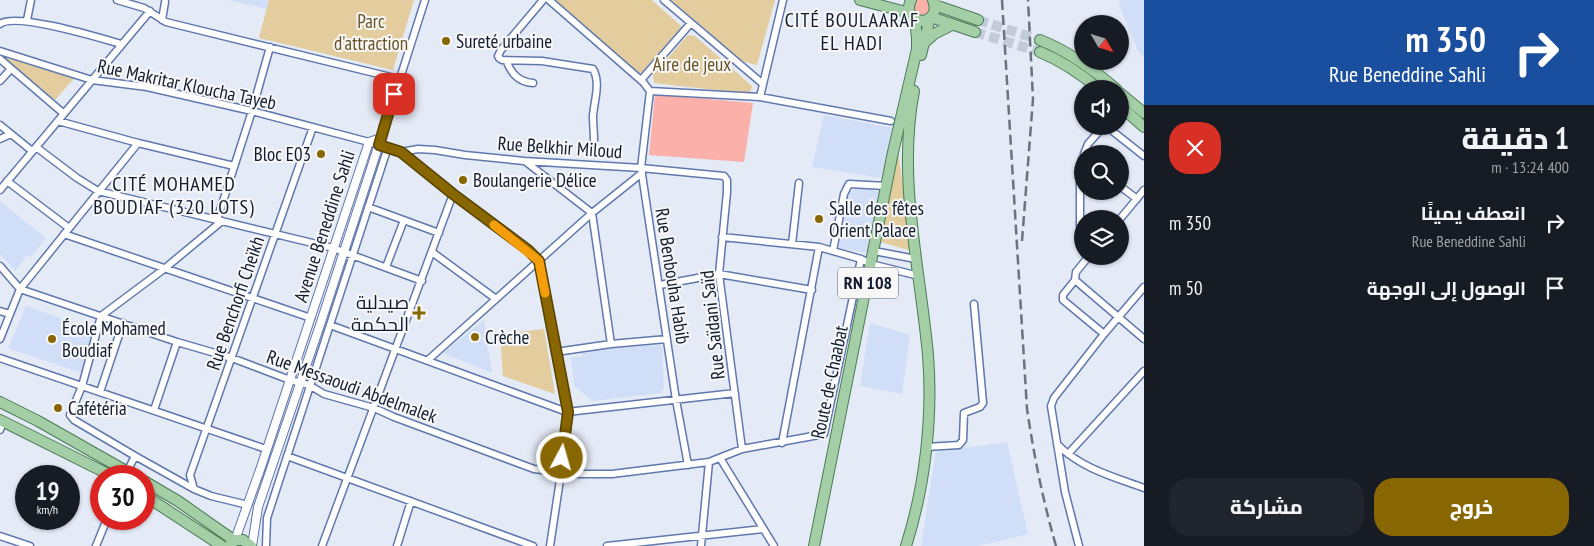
<!DOCTYPE html>
<html lang="ar">
<meta charset="utf-8">
<style>
body{margin:0;font-family:"PT Sans Narrow",Cairo,sans-serif;background:#20242c;color:#f1f3f6;direction:rtl;height:100vh;display:flex;flex-direction:column;font-size:19px;white-space:nowrap}
*{box-sizing:border-box;margin:0}
p{font-size:16px;color:#9ea1a6}
.icon{flex:none;width:28px;height:28px;fill:none;stroke:currentColor;stroke-width:2;stroke-linecap:round;stroke-linejoin:round}
.map{position:relative;flex:1;overflow:hidden;direction:ltr}
.drawer{display:flex;flex-direction:column;background:#171b24;width:450px}
.drawer>*{flex:none}
.top-card{background:#1a4fa0;color:#fff;overflow:hidden}
.needle{width:32px;rotate:128deg}
.controls{position:absolute;left:1074px;top:15px;display:grid;gap:10px}
.controls a{display:grid;place-items:center;width:55px;height:55px;border-radius:50%;background:#171b24;box-shadow:0 1px 4px #0004;font-size:25px}
.speed{position:absolute;left:15px;top:465px;display:flex;gap:10px;font-size:25px;font-weight:700;text-align:center}
.speed>*{display:grid;place-content:center;width:65px;height:65px;border-radius:50%;background:#171b24;box-shadow:0 1px 4px #0004;line-height:1}
.speed small{font-size:12px;font-weight:400}
.speed .limit{border:8px solid #d22;background:#fff;color:#111}
.pin{position:absolute;display:grid;place-items:center;width:42px;height:42px;color:#fff;margin:-21px;border-radius:10px;box-shadow:0 2px 8px #0006}
.me{position:absolute;width:55px;margin:-28px;rotate:6deg;stroke-linejoin:round;filter:drop-shadow(0 0 4px #0008)}
.turn{display:flex;align-items:center;gap:18px;height:105px;padding:0 25px;font-size:22px}
.turn .icon{width:65px;height:65px;stroke-width:2.5}
.turn b{display:block;font-size:35px;line-height:42px}
.round{display:grid;place-items:center;flex:none;width:52px;height:52px;border-radius:20px;background:#20242c}
.head{display:flex;align-items:center;justify-content:space-between;height:85px;padding:0 25px}
h1{font-size:30px;font-weight:800;line-height:38px}
.button{display:flex;gap:10px;margin-top:auto;padding:10px 25px}
.button a{flex:1;height:58px;border-radius:20px;background:#886602;color:#fff;font-size:20px;font-weight:800;line-height:58px;text-align:center}
.button a+a{background:#20242c;color:#f1f3f6}
ul{padding:0;list-style:none}
li{display:flex;align-items:center;gap:15px;height:65px;padding:0 25px}
li div{flex:1}
li b{display:block;font-size:19px}
li em{font-style:normal}
main{display:flex;flex:1;min-height:0}
.map>svg:first-child{display:block}
</style>
<main>
<section class="drawer">
<div class="top-card">
<div class="turn"><svg class="icon" aria-label="right" viewBox="0 0 24 24"><path d="M7 20v-9h11M14 6l5 5-5 5"/></svg><div><b>350 m</b>Rue Beneddine Sahli</div></div>
</div>
<div class="head"><div><h1>1 دقيقة</h1><p>400 m · 13:24</p></div><a class="round" style="background:#d93025;color:#fff"><svg class="icon" aria-label="close" viewBox="0 0 24 24"><path d="M6 6l12 12M18 6L6 18"/></svg></a></div>
<ul>
<li><svg class="icon" aria-label="right" viewBox="0 0 24 24"><path d="M7 20v-9h11M14 6l5 5-5 5"/></svg><div><b>انعطف يمينًا</b><p>Rue Beneddine Sahli</p></div><em>350 m</em></li>
<li><svg class="icon" aria-label="arrive" viewBox="0 0 24 24"><path d="M6 21V4h12l-3 4 3 4H6"/></svg><div><b>الوصول إلى الوجهة</b></div><em>50 m</em></li>
</ul>
<div class="button"><a>خروج</a><a>مشاركة</a></div>
</section>
<div class="map">
<svg width="1144" height="546" viewBox="0 0 1144 546">
<rect width="100%" height="100%" fill="#e4eaf6"/>
<path fill="#d1def8" d="M229 0H269L267 9Z
M1120 0H1144V58L1138 51 1119 5Z
M824 115 893 128 881 178 812 167Z
M857 186 880 192 867 253 839 248 849 194Z
M0 201 46 238 31 257 27 255 15 271 0 254Z
M26 306 95 330 82 373 8 348Z
M484 320 492 373 443 353Z
M870 323 910 335 902 394 860 386Z
M662 345 664 388 661 393 592 401 574 386 571 358 582 356V350Z
M1007 442 1028 534 978 546H921L936 452Z"/>
<path fill="#e3cc9d" d="M269 0H414L393 70 259 38Z
M555 0H652L682 27 640 74Z
M671 0H775L757 65 742 61Z
M688 35 695 36 752 86 750 94 654 83 653 75Z
M0 54 76 76 55 100Z
M898 152 912 251 881 242Z
M544 329 555 394 503 376 500 334Z"/>
<path fill="#fcb0aa" d="M917 0H930L933 7 926 17 917 16C913 10 912 5 917 0Z
M655 94 753 103 744 162 649 155Z"/>
<g fill="none" stroke-linecap="round" stroke-linejoin="round">
<path stroke="#c4cbd8" stroke-width="10" stroke-dasharray="10 5" stroke-linecap="butt" d="M978 20 1040 40
M975 32 1040 52"/>
<defs>
<path id="minor" d="M117 0 144 8 166 22 174 24 399 79
M543 0 501 50 498 56 499 58 502 60 542 61 593 69C601 83 594 101 593 116 593 124 594 132 594 140
M549 0 643 82 650 91 760 97 891 121
M664 0 763 84
M27 20 31 0
M162 20 165 2
M0 24C15 12 100 38 121 44
M0 51 92 80 147 87 252 111 369 142 401 152 453 194 528 251 539 261 567 412 561 473 550 546
M0 59 63 113
M506 60C511 73 518 82 533 83
M641 80 691 23
M0 81 10 70
M650 91 641 168 676 400 688 465
M760 97 783 0
M58 121 138 143 234 166
M0 125 32 151
M381 138 425 0
M0 139 11 134
M36 147 77 178 98 191 333 248 422 281
M401 152 418 149 435 150 465 155 524 161 641 168 724 176 727 180V192L719 274 742 449
M1084 154 1088 144 1103 127 1106 126 1144 156
M1082 159 1080 169V225L1082 231
M526 162 592 213 611 344
M7 181 69 228
M1120 186 1137 199
M0 190 150 11
M368 207 439 233
M1120 219 1144 190
M217 220 252 111 270 47
M64 234 311 318
M722 237 819 247 861 259 871 264 919 276
M792 244 799 183
M833 251 844 194 849 184 886 186
M874 251 916 259
M432 252 496 299
M1089 256 1076 272 1075 280 1063 295V300L1104 334
M0 266 20 289 177 342 232 358 290 380 309 385 324 394 374 408 394 417 534 469 577 474H612L709 462 742 449 824 434 861 259
M386 267 404 220
M1075 280 1144 339
M660 285 719 274 812 290
M0 311 10 314
M330 325 567 412 735 393
M0 339 20 289 138 143
M556 352 611 344 667 339
M0 358 266 449
M428 360 592 213 642 173
M100 392 123 323
M154 410 177 342
M0 430 3 422
M782 443 819 247
M1057 444C1080 468 1114 477 1144 488
M926 447 959 445 963 440 964 413 980 407 983 403 974 304
M1068 454 1144 371
M135 456 194 489 211 496 248 505
M287 456 533 546
M720 458 774 546
M126 474 135 456 74 420 70 415 82 386 101 316 164 269 222 221
M194 489 190 475 313 127
M0 536 30 546
M96 546 107 519
M266 546 267 518 388 147
M322 546 453 194
M397 546 411 501
M607 546 763 529
M701 546 709 462
M1079 546 1065 492 1051 406 1054 398 1104 334 1144 287"/>
<path id="tertiary" d="M235 540 261 467 369 142 381 138
M252 546 258 507 321 322 381 138"/>
<path id="primary" d="M860 0 910 13
M911 0C906 11 911 20 923 21 934 18 937 10 933 0
M935 5 978 20
M931 17 975 32
M1040 40C1068 51 1093 69 1116 89
M924 43 934 34 952 25
M1040 52C1062 61 1081 74 1099 89
M921 55 930 18
M1120 93 1144 113
M1120 106 1144 127
M0 402 38 421 135 476
M0 420 112 476
M144 481 178 501 235 541
M144 495 222 546
M231 543 235 540H243L251 546
M814 546 893 152 917 49V38L915 19
M906 546C925 486 933 418 928 355 920 267 897 178 914 91"/>
</defs>
<use href="#minor" stroke="#6078ad" stroke-width="9"/>
<use href="#tertiary" stroke="#6078ad" stroke-width="10"/>
<use href="#primary" stroke="#4a7b56" stroke-width="12"/>
<use href="#minor" stroke="#fff" stroke-width="6"/>
<use href="#tertiary" stroke="#fff" stroke-width="8"/>
<use href="#primary" stroke="#a4cfa6" stroke-width="10"/>
<path stroke="#6a7283" stroke-width="2.5" stroke-dasharray="10 5" stroke-linecap="butt" d="M1002 0 1027 409C1034 456 1043 501 1056 546
M1022 241 1033 99 1028 0"/>
</g>
<g fill="none" stroke-linecap="round" stroke-linejoin="round">
<defs>
<path id="route" d="M394 94 379 145 401 152 453 194 528 250 539 261 568 412 562 458"/>
</defs>
<use href="#route" stroke="#584201" stroke-width="12"/>
<use href="#route" stroke="#886602" stroke-width="9"/>
<path stroke="#f59e0b" stroke-width="9" d="M494 225 539 261 545 293"/>
</g>
<g fill="#886602" stroke="#f7f7f7" stroke-width="2">
<circle cx="446" cy="41" r="5"/>
<circle cx="321" cy="154" r="5"/>
<circle cx="463" cy="180" r="5"/>
<circle cx="819" cy="219" r="5"/>
<path d="M416.5 305.5h5v5h5v5h-5v5h-5v-5h-5v-5h5z"/>
<circle cx="475" cy="337" r="5"/>
<circle cx="52" cy="339" r="5"/>
<circle cx="58" cy="408" r="5"/>
</g>
<g text-anchor="middle" stroke-width="4" stroke-linejoin="round" paint-order="stroke">
<rect fill="#f7f7f7" stroke="#565d6c" stroke-width="1" x="838" y="267.5" width="60" height="31" rx="4"/>
<g font-size="18" font-weight="bold" fill="#111b30">
<text x="868" y="289">RN 108</text>
</g>
<g font-size="19" fill="#685222" stroke="#f7f7f7">
<text x="371" y="28">Parc<tspan x="371" dy="22">d'attraction</tspan></text>
<text x="692" y="71">Aire de jeux</text>
</g>
<g font-size="19" fill="#111b30" stroke="#f7f7f7" text-anchor="start">
<text x="456" y="48">Sureté urbaine</text>
<text x="311" y="161" text-anchor="end">Bloc E03</text>
<text x="473" y="187">Boulangerie Délice</text>
<text x="829" y="215">Salle des fêtes<tspan x="829" dy="22">Orient Palace</tspan></text>
<text x="409" y="309" text-anchor="end">صيدلية<tspan x="409" dy="22">الحكمة</tspan></text>
<text x="62" y="335">École Mohamed<tspan x="62" dy="22">Boudiaf</tspan></text>
<text x="485" y="344">Crèche</text>
<text x="68" y="415">Cafétéria</text>
</g>
<g font-size="19" fill="#111b30" stroke="#f7f7f7">
<text transform="translate(187 84) rotate(12)" y="7">Rue Makritar Kloucha Tayeb</text>
<text transform="translate(560 147) rotate(4)" y="7">Rue Belkhir Miloud</text>
<text transform="translate(324 226) rotate(-72)" y="7">Avenue Beneddine Sahli</text>
<text transform="translate(673 276) rotate(81)" y="7">Rue Benbouha Habib</text>
<text transform="translate(235 303) rotate(-71)" y="7">Rue Benchorfi Cheïkh</text>
<text transform="translate(712 325) rotate(-96)" y="7">Rue Saïdani Saïd</text>
<text transform="translate(829 382) rotate(-78)" y="7">Route de Chaabat</text>
<text transform="translate(352 386) rotate(20)" y="7">Rue Messaoudi Abdelmalek</text>
</g>
<g font-size="20" letter-spacing="1" fill="#111b30" stroke="#f7f7f7">
<text x="852" y="27">CITÉ BOULAARAF<tspan x="852" dy="23">EL HADI</tspan></text>
<text x="174" y="191">CITÉ MOHAMED<tspan x="174" dy="23">BOUDIAF (320 LOTS)</tspan></text>
</g>
</g>
</svg>
<div class="controls">
<a><svg class="needle" viewBox="-14 -14 28 28"><path d="M0-13l5 13h-10z" fill="#e53935"/><path d="M0 13l5-13h-10z" fill="#9ea1a6"/></svg></a>
<a><svg class="icon" aria-label="sound" viewBox="0 0 24 24"><path d="M4 9h4l5-4v14l-5-4H4zM17 9q2 3 0 6"/></svg></a>
<a><svg class="icon" aria-label="search" viewBox="0 0 24 24"><circle cx="10" cy="10" r="6"/><path d="M15 15l6 6"/></svg></a>
<a><svg class="icon" aria-label="layers" viewBox="0 0 24 24"><path d="M12 4l9 5-9 5-9-5zM3 14l9 5 9-5"/></svg></a>
</div>
<div class="speed"><div>19<small>km/h</small></div><div class="limit">30</div></div>
<div class="pin" style="left:394px;top:94px;background:#d93025"><svg class="icon" aria-label="arrive" viewBox="0 0 24 24"><path d="M6 21V4h12l-3 4 3 4H6"/></svg></div>
<svg class="me" style="left:562px;top:458px" viewBox="-20 -20 40 40"><circle r="17" fill="#886602" stroke="#fff" stroke-width="3"/><path d="M0-11L8 9 0 5-8 9z" fill="#fff"/></svg>
</div>
</main>
